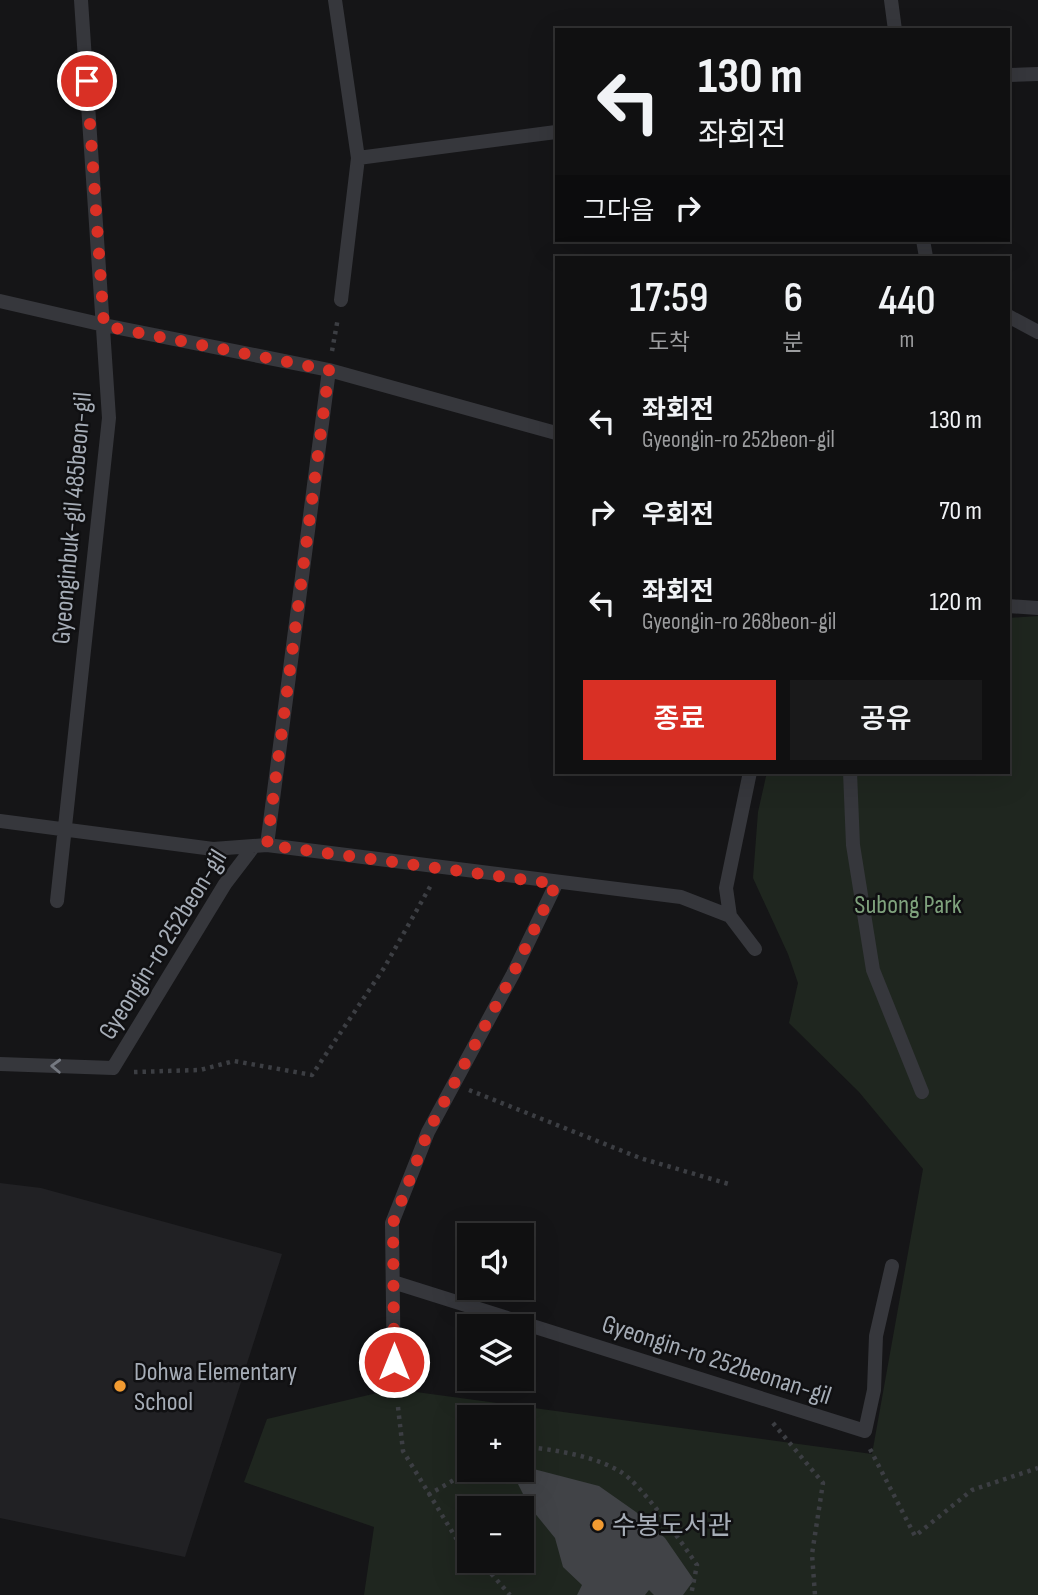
<!DOCTYPE html>
<html lang="ko">
<meta charset="utf-8">
<style>
body{margin:0;font-family:"Sofia Sans Condensed","Noto Sans KR",sans-serif;background:#19191a;color:#f1f3f6;height:100vh;display:flex;flex-direction:column;font-size:26px;white-space:nowrap}
*{box-sizing:border-box;margin:0}
p{font-size:23px;color:#9c9d9f}
.icon{flex:none;width:38px;height:38px;fill:none;stroke:currentColor;stroke-width:2;stroke-linecap:round;stroke-linejoin:round}
.map{position:relative;flex:1;overflow:hidden}
.drawer{position:absolute;left:555px;top:256px;width:455px;height:518px;display:flex;flex-direction:column;background:#101011;border-radius:0px;box-shadow:0 7px 28px #0002,0 0 0 2px #303031}
.drawer>*{flex:none}
.banner{position:absolute;left:555px;top:28px;width:455px;height:214px;border-radius:0px;box-shadow:0 7px 28px #0002,0 0 0 2px #303031;background:#101011;color:#f1f3f6;overflow:hidden}
.fabs{position:absolute;left:457px;top:1223px;display:grid;gap:14px}
.fabs a{display:grid;place-items:center;width:77px;height:77px;border-radius:0px;background:#101011;box-shadow:0 7px 28px #0002,0 0 0 2px #303031;font-size:35px}
.pin{position:absolute;display:grid;place-items:center;width:60px;height:60px;color:#fff;margin:-30px;border:4px solid #fff;border-radius:50%;box-shadow:0 2px 7px #0007}
.me{position:absolute;width:77px;margin:-38px;rotate:0deg;stroke-linejoin:round;filter:drop-shadow(0 0 5px #0008)}
.turn{display:flex;align-items:center;gap:24px;height:147px;padding:0 28px;font-size:32px}
.turn .icon{width:91px;height:91px;stroke-width:2.5}
.turn b{display:block;font-size:49px;line-height:60px}
.then{display:flex;align-items:center;height:66px;padding:0 28px;background:#0003;gap:14px;font-size:26px}
.eta{display:flex;justify-content:space-evenly;align-items:center;height:119px;text-align:center}
.eta b{font-size:42px;font-weight:600;line-height:49px}
.primary-button{display:flex;gap:14px;margin-top:auto;padding:14px 28px}
.primary-button a{flex:1;height:80px;border-radius:0px;background:#d93025;color:#fff;font-size:28px;font-weight:600;line-height:80px;text-align:center}
.primary-button a+a{background:#19191a;color:#f1f3f6}
ul{padding:0;list-style:none}
li{display:flex;align-items:center;gap:21px;height:91px;padding:0 28px}
li div{flex:1}
li b{display:block;font-size:26px}
li em{font-style:normal}
.map>svg:first-child{display:block}
</style>
<div class="map">
<svg width="1038" height="1595" viewBox="0 0 1038 1595">
<rect width="100%" height="100%" fill="#151517"/>
<path fill="#212124" d="M0 1183 41 1188 282 1254 185 1557 0 1518Z"/>
<path fill="#1f261f" fill-rule="evenodd" d="M1038 616V1595H364L374 1527 244 1482 267 1419 394 1389 872 1454 923 1169 859 1092 789 1023 798 983 788 954 753 878 758 812 767 772H1008V618ZM469 1418H522V1470H469ZM469 1508H522V1561H469Z"/>
<path fill="#414347" d="M522 1466 599 1486 636 1512 665 1538 694 1580 683 1595H654L649 1590 645 1595H577L582 1585 563 1567 555 1538 529 1506 511 1470H522Z"/>
<g fill="none" stroke-linecap="round" stroke-linejoin="round">
<path stroke="#3c3e43" stroke-width="4.5" stroke-dasharray="3.5 5" stroke-linecap="butt" d="M332 351 338 318
M134 1072 200 1070 234 1061 312 1075 384 968 431 885
M469 1090 640 1158 732 1185
M398 1407 403 1451 456 1538 469 1550
M773 1423 823 1483 812 1554 815 1595
M522 1446C554 1450 593 1455 621 1472 642 1485 682 1543 697 1565L691 1595
M870 1449 915 1536 972 1490 1038 1468
M428 1495 471 1470
M480 1561 510 1595"/>
<path stroke="#36373c" stroke-width="14" d="M335 0 358 158 341 300
M891 0 895 30
M1008 75 1038 74
M358 158 556 132
M923 240 926 257
M0 301 104 325 329 370 556 433
M1008 316 1038 332
M1008 606 1038 608
M750 772 726 888 730 916 755 949
M850 772 853 845 873 970 922 1092
M0 821 213 849 267 845 681 897 730 916
M267 845 329 370
M57 901 109 418 81 0
M0 1064 113 1068 225 884 254 846
M393 1282 865 1431 874 1390 876 1336 892 1266
M394 1389 392 1223 428 1132 513 974 556 884"/>
</g>
<defs><path id="oneway-chevron" d="M-2-3.5L2.5 0L-2 3.5" fill="none" stroke-width="1.6" stroke-linecap="round" stroke-linejoin="round" transform="scale(1.75)"/></defs>
<use stroke="#747880" href="#oneway-chevron" transform="translate(56 1066) rotate(-178)"/>
<g fill="none" stroke-linecap="round" stroke-linejoin="round">
<path stroke="#d93025" stroke-width="12" stroke-dasharray="0 21.6" d="M87 81 104 326 329 370 267 845 556 884 513 974 428 1132 393 1223 394 1362"/>
</g>
<g fill="#f29b31" stroke="#101012" stroke-width="2.5">
<circle cx="120" cy="1386" r="7"/>
<circle cx="598" cy="1525" r="7"/>
</g>
<g text-anchor="middle" stroke-width="5" stroke-linejoin="round" paint-order="stroke">
<g font-size="26" fill="#a6adb7" stroke="#101012">
<text transform="translate(71 518) rotate(-85)" y="9">Gyeonginbuk-gil 485beon-gil</text>
<text transform="translate(162 944) rotate(-58)" y="9">Gyeongin-ro 252beon-gil</text>
<text transform="translate(717 1359) rotate(18)" y="9">Gyeongin-ro 252beonan-gil</text>
</g>
<g font-size="26" fill="#7fa27d" stroke="#101012">
<text x="908" y="913">Subong Park</text>
</g>
<g font-size="26" fill="#a6adb7" stroke="#101012" text-anchor="start">
<text x="134" y="1380">Dohwa Elementary<tspan x="134" dy="30">School</tspan></text>
<text x="612" y="1534">수봉도서관</text>
</g>
</g>
</svg>
<div class="fabs">
<a><svg class="icon" aria-label="sound" viewBox="0 0 24 24"><path d="M4 9h4l5-4v14l-5-4H4zM17 9q2 3 0 6"/></svg></a>
<a><svg class="icon" aria-label="layers" viewBox="0 0 24 24"><path d="M12 4l9 5-9 5-9-5zM3 14l9 5 9-5"/></svg></a>
<a>+</a>
<a>−</a>
</div>
<div class="pin" style="left:87px;top:81px;background:#d93025"><svg class="icon" aria-label="arrive" viewBox="0 0 24 24"><path d="M6 21V4h12l-3 4 3 4H6"/></svg></div>
<svg class="me" style="left:394px;top:1362px" viewBox="-20 -20 40 40"><circle r="17" fill="#d93025" stroke="#fff" stroke-width="3"/><path d="M0-11L8 9 0 5-8 9z" fill="#fff"/></svg>
<div class="banner">
<div class="turn"><svg class="icon" aria-label="left" viewBox="0 0 24 24"><path d="M17 20v-9H6M10 6l-5 5 5 5"/></svg><div><b>130 m</b>좌회전</div></div>
<div class="then">그다음<svg class="icon" aria-label="right" viewBox="0 0 24 24"><path d="M7 20v-9h11M14 6l5 5-5 5"/></svg></div>
</div>
<section class="drawer">
<div class="eta">
<div><b>17:59</b><p>도착</p></div>
<div><b>6</b><p>분</p></div>
<div><b>440</b><p>m</p></div>
</div>
<ul>
<li><svg class="icon" aria-label="left" viewBox="0 0 24 24"><path d="M17 20v-9H6M10 6l-5 5 5 5"/></svg><div><b>좌회전</b><p>Gyeongin-ro 252beon-gil</p></div><em>130 m</em></li>
<li><svg class="icon" aria-label="right" viewBox="0 0 24 24"><path d="M7 20v-9h11M14 6l5 5-5 5"/></svg><div><b>우회전</b></div><em>70 m</em></li>
<li><svg class="icon" aria-label="left" viewBox="0 0 24 24"><path d="M17 20v-9H6M10 6l-5 5 5 5"/></svg><div><b>좌회전</b><p>Gyeongin-ro 268beon-gil</p></div><em>120 m</em></li>
</ul>
<div class="primary-button"><a>종료</a><a>공유</a></div>
</section>
</div>
